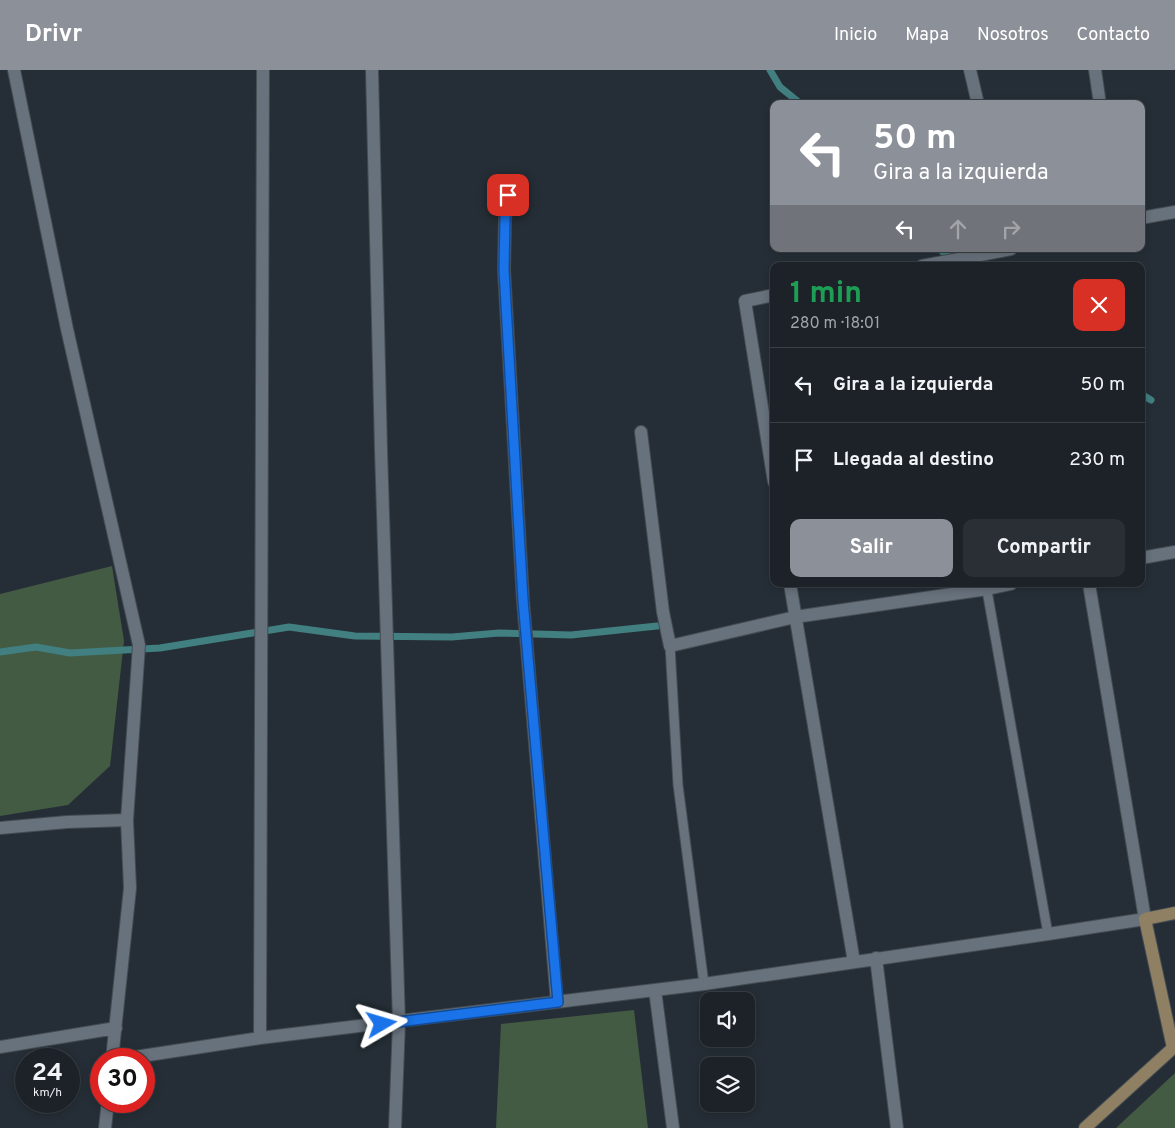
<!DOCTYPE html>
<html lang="es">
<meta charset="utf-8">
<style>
body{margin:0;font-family:Overpass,sans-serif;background:#292f34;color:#f1f3f6;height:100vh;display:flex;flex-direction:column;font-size:19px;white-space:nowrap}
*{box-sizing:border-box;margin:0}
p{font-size:16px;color:#a0a4a8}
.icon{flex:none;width:28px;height:28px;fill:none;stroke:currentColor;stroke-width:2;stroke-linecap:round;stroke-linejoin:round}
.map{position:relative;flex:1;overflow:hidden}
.drawer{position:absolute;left:770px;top:192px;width:375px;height:325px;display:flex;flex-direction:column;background:#1c2228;border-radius:10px;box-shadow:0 2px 8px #0003,0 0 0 1px #3a3f45}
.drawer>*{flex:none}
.banner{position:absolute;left:770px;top:30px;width:375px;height:152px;border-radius:10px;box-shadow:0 2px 8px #0003,0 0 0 1px #3a3f45;background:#8c9099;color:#fff;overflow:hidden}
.buttons{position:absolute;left:700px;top:922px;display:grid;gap:10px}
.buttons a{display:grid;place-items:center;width:55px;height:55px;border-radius:10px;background:#1c2228;box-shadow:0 2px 8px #0003,0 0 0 1px #3a3f45;font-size:25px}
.speed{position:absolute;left:15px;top:978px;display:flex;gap:10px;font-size:25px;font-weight:700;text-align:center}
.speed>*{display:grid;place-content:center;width:65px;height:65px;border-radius:50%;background:#1c2228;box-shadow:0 2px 8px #0003,0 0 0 1px #3a3f45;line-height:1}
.speed small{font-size:12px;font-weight:400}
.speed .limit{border:8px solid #d22;background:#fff;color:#111}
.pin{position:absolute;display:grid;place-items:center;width:42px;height:42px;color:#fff;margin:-21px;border-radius:10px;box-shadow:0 2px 8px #0006}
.me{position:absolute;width:55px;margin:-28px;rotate:83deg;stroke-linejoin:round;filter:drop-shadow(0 0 4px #0008)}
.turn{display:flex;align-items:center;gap:18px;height:105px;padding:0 20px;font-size:22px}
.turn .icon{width:65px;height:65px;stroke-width:2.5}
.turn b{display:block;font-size:35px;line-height:42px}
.lanes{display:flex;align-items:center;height:48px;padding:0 20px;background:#0003;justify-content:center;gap:25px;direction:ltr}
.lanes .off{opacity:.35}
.round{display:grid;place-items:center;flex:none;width:52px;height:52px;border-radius:10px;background:#292f34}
.summary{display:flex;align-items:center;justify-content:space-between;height:85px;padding:0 20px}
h1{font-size:30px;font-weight:700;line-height:38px;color:#1e9e55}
.cta{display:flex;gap:10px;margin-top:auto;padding:10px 20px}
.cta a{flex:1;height:58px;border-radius:10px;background:#8c9099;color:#fff;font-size:20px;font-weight:700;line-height:58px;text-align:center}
.cta a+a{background:#292f34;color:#f1f3f6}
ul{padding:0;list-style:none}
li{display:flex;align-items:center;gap:15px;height:75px;padding:0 20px;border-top:1px solid #3a3f45}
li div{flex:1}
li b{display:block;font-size:19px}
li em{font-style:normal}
header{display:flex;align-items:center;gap:30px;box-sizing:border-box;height:70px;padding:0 25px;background:#8c9099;color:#fff}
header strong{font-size:24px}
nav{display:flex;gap:28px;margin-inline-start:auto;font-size:18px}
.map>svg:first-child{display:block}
</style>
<header>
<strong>Drivr</strong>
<nav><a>Inicio</a><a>Mapa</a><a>Nosotros</a><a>Contacto</a></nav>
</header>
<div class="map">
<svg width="1175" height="1058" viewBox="0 0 1175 1058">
<rect width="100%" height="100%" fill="#252e36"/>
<path fill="#435b43" d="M112 496 124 571 110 696 68 735 0 746V524Z
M634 940 648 1058H496L501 954Z
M1175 1003V1058H1116Z"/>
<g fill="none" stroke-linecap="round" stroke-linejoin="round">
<path stroke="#417f80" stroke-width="7" d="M770 0 780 17 801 34
M939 179 962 196
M1141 324 1151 330
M0 582 36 577 70 583 160 578 289 557 355 566 452 567 499 563 571 565 657 556"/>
<defs>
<path id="lane" d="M986 515 1048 864
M670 576 678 715 704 914"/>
<path id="street" d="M14 0 67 259 139 575 127 750 130 818 112 989
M372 0 381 380 399 952 395 1058
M970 0 978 34
M1095 0 1100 34
M508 125 505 149 504 200 523 531 557 932
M1141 148 1175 142
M922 196 1011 179
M774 225 745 231 774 412
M641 362 663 542 670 576 795 547 987 519 1011 514
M1141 488 1175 482
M790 514 854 892
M0 758 67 752 127 750
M876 888 897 1058
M655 920 673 1058
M260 968 263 0
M0 977 116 958
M122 989 260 968 704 914 1048 864 1145 849 1089 514
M105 1058 108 1031"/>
<path id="secondary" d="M1085 1058 1173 978 1145 849 1175 843"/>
</defs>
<use href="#lane" stroke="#444c52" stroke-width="11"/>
<use href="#street" stroke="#444c52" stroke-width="14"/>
<use href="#secondary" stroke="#444c52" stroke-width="14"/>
<use href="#lane" stroke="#68727c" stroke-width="9"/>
<use href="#street" stroke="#68727c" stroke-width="12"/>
<use href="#secondary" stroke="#908063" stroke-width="12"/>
</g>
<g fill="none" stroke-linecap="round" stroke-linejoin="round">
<defs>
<path id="route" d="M382 954 558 932 523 530 504 200 505 149 508 125"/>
</defs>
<use href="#route" stroke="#114b97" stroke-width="12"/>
<use href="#route" stroke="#1a73e8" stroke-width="9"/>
</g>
</svg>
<div class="buttons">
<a><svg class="icon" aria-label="sound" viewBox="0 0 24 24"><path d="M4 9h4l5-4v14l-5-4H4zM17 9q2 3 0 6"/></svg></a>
<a><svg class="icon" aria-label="layers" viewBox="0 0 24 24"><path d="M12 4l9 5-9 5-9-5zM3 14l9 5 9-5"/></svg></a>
</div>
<div class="speed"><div>24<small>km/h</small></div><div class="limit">30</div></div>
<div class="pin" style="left:508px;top:125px;background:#d93025"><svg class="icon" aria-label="arrive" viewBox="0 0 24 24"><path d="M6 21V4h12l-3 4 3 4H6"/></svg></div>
<svg class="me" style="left:382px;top:954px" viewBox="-20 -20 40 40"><path d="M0-17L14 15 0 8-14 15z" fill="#1a73e8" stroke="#fff" stroke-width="4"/></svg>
<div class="banner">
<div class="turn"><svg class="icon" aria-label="left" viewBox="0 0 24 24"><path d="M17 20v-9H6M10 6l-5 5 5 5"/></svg><div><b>50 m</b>Gira a la izquierda</div></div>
<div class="lanes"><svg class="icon" aria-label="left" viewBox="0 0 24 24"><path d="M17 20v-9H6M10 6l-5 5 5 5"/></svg><svg class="icon off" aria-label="ahead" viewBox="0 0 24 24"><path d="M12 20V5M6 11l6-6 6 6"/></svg><svg class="icon off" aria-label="right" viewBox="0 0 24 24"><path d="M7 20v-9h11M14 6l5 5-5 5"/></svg></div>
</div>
<section class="drawer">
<div class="summary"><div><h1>1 min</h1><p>280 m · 18:01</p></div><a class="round" style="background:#d93025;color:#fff"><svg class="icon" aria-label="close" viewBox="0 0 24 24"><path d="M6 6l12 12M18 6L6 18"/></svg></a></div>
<ul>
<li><svg class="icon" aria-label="left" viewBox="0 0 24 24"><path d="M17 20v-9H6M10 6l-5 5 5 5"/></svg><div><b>Gira a la izquierda</b></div><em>50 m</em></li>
<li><svg class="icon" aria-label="arrive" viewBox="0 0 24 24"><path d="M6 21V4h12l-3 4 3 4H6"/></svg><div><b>Llegada al destino</b></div><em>230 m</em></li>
</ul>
<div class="cta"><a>Salir</a><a>Compartir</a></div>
</section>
</div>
